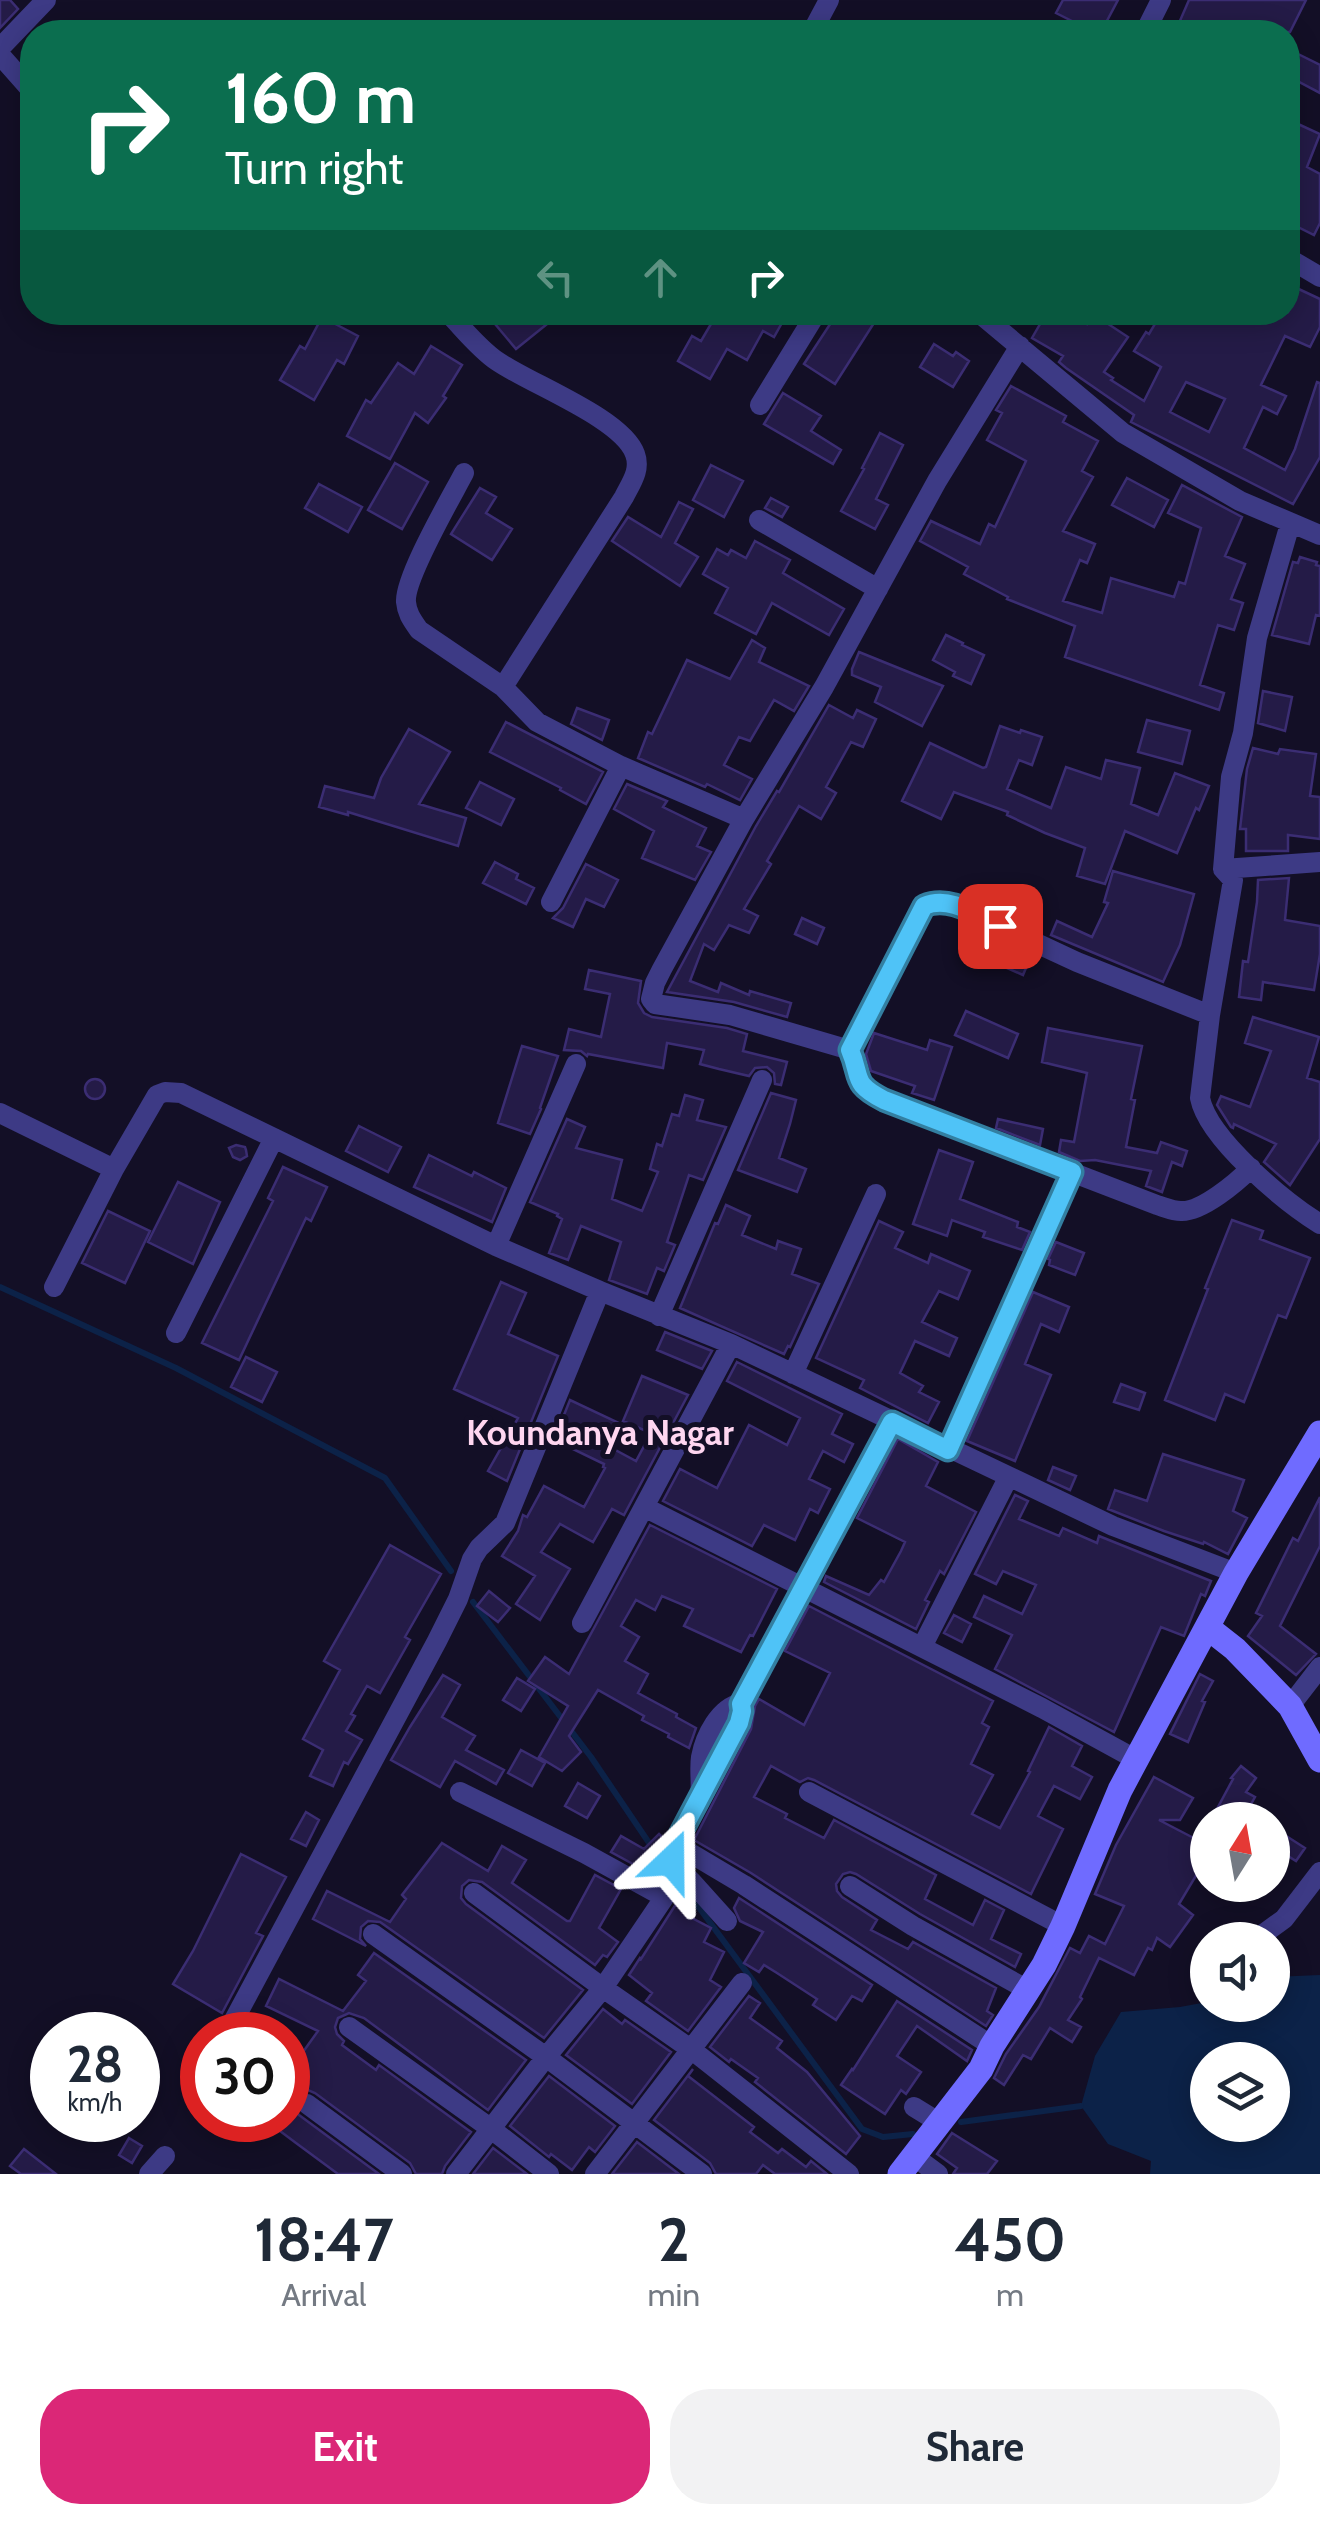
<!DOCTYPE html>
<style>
body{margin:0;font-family:Cabin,sans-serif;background:#f2f2f3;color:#1f2937;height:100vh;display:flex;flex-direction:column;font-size:38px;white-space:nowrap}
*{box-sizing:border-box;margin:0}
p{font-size:32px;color:#747a83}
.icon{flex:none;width:55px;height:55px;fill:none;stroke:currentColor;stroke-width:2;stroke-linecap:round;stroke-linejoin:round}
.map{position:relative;height:2174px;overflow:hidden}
.drawer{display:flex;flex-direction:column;background:#fff;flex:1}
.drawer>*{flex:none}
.banner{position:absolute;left:20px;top:20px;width:1280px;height:305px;border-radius:40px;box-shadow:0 5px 25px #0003;background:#0b6e4f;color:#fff;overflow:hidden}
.needle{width:65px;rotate:11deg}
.buttons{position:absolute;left:1190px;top:1802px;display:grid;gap:20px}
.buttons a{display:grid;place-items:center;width:100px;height:100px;border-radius:50%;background:#fff;box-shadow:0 5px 25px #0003;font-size:50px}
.speed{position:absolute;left:30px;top:2012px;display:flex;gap:20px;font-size:50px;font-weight:700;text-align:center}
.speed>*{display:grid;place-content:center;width:130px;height:130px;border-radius:50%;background:#fff;box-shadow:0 5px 25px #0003;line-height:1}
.speed small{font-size:25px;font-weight:400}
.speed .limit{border:15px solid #d22;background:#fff;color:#111}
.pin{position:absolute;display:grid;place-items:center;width:85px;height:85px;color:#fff;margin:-42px;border-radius:20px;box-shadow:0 5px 15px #0006}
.me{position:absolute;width:110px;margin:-55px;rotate:23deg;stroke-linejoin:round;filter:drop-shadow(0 0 8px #0008)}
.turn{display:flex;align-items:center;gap:35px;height:210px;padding:0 40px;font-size:45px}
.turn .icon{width:130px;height:130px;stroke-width:2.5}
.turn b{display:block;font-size:70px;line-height:85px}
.lanes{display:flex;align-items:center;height:95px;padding:0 40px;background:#0003;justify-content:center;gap:50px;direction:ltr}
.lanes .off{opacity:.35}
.eta{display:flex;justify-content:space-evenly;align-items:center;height:170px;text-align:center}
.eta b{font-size:60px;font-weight:800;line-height:70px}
.cta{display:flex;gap:20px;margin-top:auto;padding:20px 40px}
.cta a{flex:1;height:115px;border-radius:40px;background:#db2777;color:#fff;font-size:40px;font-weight:800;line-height:115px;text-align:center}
.cta a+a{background:#f2f2f3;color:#1f2937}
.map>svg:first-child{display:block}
</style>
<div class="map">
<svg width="1320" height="2174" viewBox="0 0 1320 2174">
<rect width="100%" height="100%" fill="#130f26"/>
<path fill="#0c2248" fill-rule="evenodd" d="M1320 1975V2174H1150L1151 2161 1108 2144 1081 2106 1095 2056 1121 2012 1180 2007 1207 2002 1208 2005H1272L1273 1977ZM1208 2060H1272V2125H1208Z"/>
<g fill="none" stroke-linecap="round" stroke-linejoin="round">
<path stroke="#0c2248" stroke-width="6" d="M0 1287 176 1368 385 1478 451 1571
M473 1602 591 1757 666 1868
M689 1894 862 2129 883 2137 913 2134
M961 2122 1081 2106"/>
</g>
<path fill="#241b47" stroke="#3b2d73" stroke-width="2.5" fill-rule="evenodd" d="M0 0H10L18 9 0 28Z
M1063 0H1118L1101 32H1094L1056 13Z
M1189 0H1306L1290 32H1200L1179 23Z
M1288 49 1320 65V93L1288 76Z
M1298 124 1320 134 1307 167 1320 174V223L1314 235 1288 222V146Z
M1288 284 1320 299V327L1310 347 1285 336 1261 385 1286 396 1277 414 1263 407 1244 448 1285 470 1295 449 1317 382 1320 383V457L1293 504 1131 422 1134 415 1066 368 1059 362 1063 356 1032 338 1047 312H1067L1087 324 1093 314 1128 337 1104 372 1113 378 1111 380 1144 401 1161 367 1134 351 1146 332 1149 334 1162 312H1288ZM1186 382 1225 399 1209 432 1170 412Z
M485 312H562L516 349Z
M718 312H788L774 337 763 331 747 360 727 349 710 379 678 361 692 336 701 341Z
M838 312H881L835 384 804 364Z
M322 317 358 336 344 364 337 360 314 400 280 380 300 346 305 349Z
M934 344 953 356 956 352 969 361 953 387 920 367Z
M431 346 462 365 443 396 446 398 428 423 415 413 390 459 347 436 366 400 371 403 398 363 414 374Z
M1011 386 1066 416 1063 422 1098 441 1082 471 1093 477 1063 531 1095 544 1087 563 1080 560 1063 601 1102 613 1111 578 1174 597 1179 582 1185 584 1201 528 1168 513 1182 485 1242 517 1225 556 1245 564 1231 599 1243 603 1234 630 1218 625 1200 685 1224 693 1219 710 1065 657 1075 626 1007 599 1008 597 964 574 968 567 920 541 931 521 980 544 989 524 995 527 1026 461 987 440 1002 413 996 410Z
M783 393 821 416 811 431 841 450 833 464 764 424Z
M880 433 903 445 876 499 888 505 875 529 841 511 864 469 862 468Z
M395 463 428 482 402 529 368 510Z
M711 465 743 481 724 517 693 500Z
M1127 478 1168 500 1154 527 1112 505Z
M319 484 362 507 348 532 305 508Z
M480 488 496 497 486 513 512 529 492 560 451 534Z
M771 498 788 507 782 517 765 508Z
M679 502 693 509 675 543 698 557 680 586 612 541 628 517 661 537Z
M755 541 790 560 783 573 844 609 829 635 772 603 756 634 715 613 728 588 703 574 717 549 728 555 731 550 746 558Z
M1300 557 1317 562 1316 565 1320 566V616L1316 615 1309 644 1272 635 1293 562 1298 563Z
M946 635 963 643 962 645 984 655 971 684 953 676 955 672 933 660Z
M752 640 765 648 759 662 809 686 794 711 774 700 750 741 739 737 724 765 752 779 740 800 707 784 705 787 638 758 648 732 652 734 687 660 730 679Z
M859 652 943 686 922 726 875 702 881 687 852 675V669Z
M1263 691 1292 697 1285 731 1258 723Z
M829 705 853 718 857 710 876 719 863 747 851 742 826 787 836 793 821 819 799 806 767 861 771 864 744 909 758 916 749 933 729 925 714 950 704 944 690 981 718 992 721 983 749 995 750 991 791 1003 787 1017 734 1002 667 992 756 826 777 791 779 792Z
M577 708 609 720 602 740 571 724Z
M1147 720 1190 731 1182 764 1138 752Z
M506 722 603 772 586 804 560 790 561 788 490 752Z
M1000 726 1020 733 1021 730 1042 737 1032 765 1019 760 1007 789 1051 808 1066 767 1101 779 1106 760 1140 768 1131 804 1158 815 1175 773 1209 786 1199 810 1196 808 1177 853 1125 831 1105 884 1077 876 1085 848 1045 833 1007 815 1008 812 954 792 941 819 902 801 930 743 983 768 986 767Z
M409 729 450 752 419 804 466 818 458 846 348 812V815L319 807 325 786 374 798 381 778Z
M1253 748 1278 754 1280 749 1316 754 1310 796 1320 797V839L1288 835V851H1246V829H1240L1247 769Z
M480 782 514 799 501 825 466 808Z
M627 784 667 801 663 807 706 828 697 846 711 852 695 880 642 858 654 831 614 809Z
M495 862 518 874 516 879 534 888 526 904 483 883Z
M586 864 618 880 604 907 586 899 573 927 553 918 563 908Z
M1113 871 1194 894 1180 945 1163 982 1051 935 1057 921 1092 937 1108 903 1104 902Z
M1289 878 1285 920 1320 926V954L1314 990 1263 982 1261 1000 1239 997 1243 961 1248 962 1257 902 1258 880Z
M802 918 824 928 817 944 795 934Z
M982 933 1031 956 1023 975 973 953Z
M589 970 641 981 638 1003 644 1013 652 1017 727 1028 747 1034 743 1051 787 1062 781 1085 775 1084 774 1073 767 1067 755 1068 749 1076 719 1069 700 1064 704 1050 667 1043 663 1068 588 1054 587 1056 581 1051 564 1050 569 1029 601 1037 610 994 585 989Z
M966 1011 1018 1034 1008 1058 955 1035Z
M1253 1017 1319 1037 1307 1078 1320 1082V1139L1290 1185 1264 1162 1276 1144 1234 1124 1233 1128 1231 1127 1217 1105 1221 1096 1250 1107 1271 1051 1245 1043Z
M1048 1028 1142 1046 1131 1099 1135 1100 1126 1147 1157 1153 1161 1142 1187 1151 1182 1166 1172 1162 1162 1192 1146 1186 1151 1171 1095 1160 1080 1161 1059 1152 1061 1140 1074 1142 1087 1073 1042 1062Z
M874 1033 927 1050 930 1040 952 1047 934 1100 912 1093 915 1086 871 1071 866 1054Z
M522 1046 558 1056 540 1108 541 1109 530 1134 498 1123Z
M85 1089a10 10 0 1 1 20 0a10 10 0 1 1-20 0Z
M771 1093 796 1100 790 1124 779 1158 806 1169 797 1192 738 1170Z
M685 1095 703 1100 697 1120 726 1127 703 1180 689 1175 667 1242 675 1245 664 1271 657 1268 647 1294 609 1280 621 1242 581 1226 568 1260 549 1253 562 1219 557 1216 558 1214 530 1202 567 1119 585 1127 576 1148 622 1160 612 1199 642 1211 658 1172 650 1169 657 1144 662 1146 672 1114 679 1116Z
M998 1119 1043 1129 1040 1145 996 1128Z
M359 1126 401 1147 388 1172 346 1151Z
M236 1145 245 1147 246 1150 247 1156 240 1160 233 1157 229 1148Z
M939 1150 973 1162 960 1199 1018 1222 1017 1227 1030 1232 1022 1250 983 1237 985 1232 952 1220 947 1236 913 1224Z
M429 1155 472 1176 474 1172 506 1188 492 1222 414 1187Z
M283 1167 327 1187 311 1221 306 1218 239 1360 202 1343 273 1201 268 1198Z
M178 1182 220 1202 193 1264 148 1242Z
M726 1205 750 1216 742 1235 776 1249 778 1241 801 1249 792 1274 819 1284 790 1347 788 1346 784 1354 680 1308 715 1223 718 1224Z
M108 1211 150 1231 125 1283 82 1263Z
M1232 1220 1263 1231 1260 1239 1310 1258 1286 1318 1278 1315 1244 1402 1225 1394 1215 1420 1165 1400 1208 1289 1205 1288Z
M879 1221 903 1232 895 1248 928 1263 931 1254 970 1271 958 1299 939 1291 922 1322 957 1338 949 1356 915 1341 900 1373 923 1386 919 1392 939 1402 928 1423 860 1388 864 1380 816 1358Z
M1056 1242 1084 1253 1075 1275 1049 1265 1050 1260 1048 1259Z
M501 1282 526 1293 508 1334 558 1356 507 1481 488 1471 518 1418 454 1389Z
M1033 1292 1069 1307 1059 1332 1041 1324 1025 1364 1051 1375 1015 1461 967 1441Z
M665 1332 712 1351 702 1369 657 1350Z
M246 1357 277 1372 262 1402 231 1387Z
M737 1362 842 1414 832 1434 853 1444 844 1462 823 1451 809 1479 830 1489 818 1513 810 1509 795 1540 764 1525 752 1546 663 1501 680 1469 717 1488 749 1425 787 1445 800 1418 727 1381Z
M642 1376 688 1395 624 1515 612 1509 593 1542 560 1524 541 1552 570 1569 540 1620 516 1604 535 1576 502 1556 518 1531 523 1515 527 1517 544 1486 584 1507 605 1468 603 1467 604 1464 554 1440 570 1400 619 1423 608 1446 636 1461 651 1433 623 1421Z
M1121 1384 1145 1393 1139 1410 1114 1402Z
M898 1439 938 1462 926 1486 976 1512 944 1574 940 1571 925 1600 929 1602 916 1629 824 1582 826 1576 869 1595 881 1580 884 1582 901 1551 905 1542 857 1518Z
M1163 1454 1244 1480 1233 1511 1247 1518 1228 1554 1204 1542 1203 1544 1164 1531 1108 1509 1115 1490 1147 1501Z
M1053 1467 1076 1476 1070 1490 1048 1480Z
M1015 1495 1028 1501 1019 1519 1059 1536 1063 1528 1097 1543 1099 1536 1211 1581 1205 1596 1201 1594 1184 1636 1161 1627 1114 1732 995 1669 1012 1635 974 1617 984 1596 1022 1614 1036 1585 1003 1571 996 1584 975 1574Z
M1320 1497V1546L1280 1626 1316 1654 1296 1675 1248 1636 1262 1616 1256 1613 1293 1538 1298 1541Z
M650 1525 777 1589 753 1636 750 1635 741 1652 684 1626 693 1609 662 1596 655 1610 636 1600 621 1626 639 1637 625 1661 648 1674 638 1693 677 1714 676 1717 696 1728 689 1748 668 1737 669 1734 642 1720 644 1716 598 1690 569 1736 581 1752 562 1771 539 1757 568 1706 528 1681 545 1657 569 1674Z
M390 1545 441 1574 405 1637 410 1640 380 1693 367 1686 351 1714 355 1716 346 1731 362 1740 348 1764 344 1762 333 1786 310 1776 323 1750 303 1739 340 1670 324 1661Z
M489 1591 510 1608 498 1622 477 1606Z
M809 1606 993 1701 982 1723 989 1727 971 1764 993 1775 972 1814 1000 1828 1030 1772 1028 1771 1049 1727 1082 1746 1072 1766 1092 1777 1080 1799 1054 1786 1038 1816 1063 1829 1031 1894 814 1780 808 1778 800 1782 771 1766 754 1797 787 1814 785 1818 824 1838 834 1820 936 1875 925 1899 973 1925 985 1900 1004 1910 991 1939 1021 1954 1015 1967 920 1914 856 1874 850 1872 843 1874 836 1884 837 1891 842 1897 877 1920 871 1930 908 1949 913 1942 996 1988 987 2011 993 2015 986 2026 751 1873 694 1840 751 1729 755 1706 759 1699 804 1725 830 1673 785 1651Z
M954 1615 971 1624 962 1642 944 1633Z
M1200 1674 1213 1681 1202 1701 1205 1702 1188 1742 1170 1734Z
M443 1675 460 1685 442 1717 475 1736 466 1750 504 1770 496 1784 455 1761 440 1787 391 1760 410 1727Z
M517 1678 535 1689 521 1711 503 1700Z
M521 1750 545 1763 532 1786 508 1773Z
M1241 1766 1256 1778 1246 1792 1255 1797 1242 1820H1211L1233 1779 1231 1778Z
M1154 1777 1193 1798 1180 1820H1159L1207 1845V1852L1197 1874 1179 1904 1193 1915 1170 1947 1157 1938 1152 1950 1148 1948 1134 1975 1099 1958 1080 1997 1082 1999 1068 2020 1081 2027 1072 2042 1050 2028 1031 2059 1023 2055 1004 2085 994 2078 1006 2054 1039 2007 1070 1948 1080 1953 1089 1936 1105 1944 1124 1906 1095 1894 1116 1845Z
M578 1783 600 1796 587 1818 565 1806Z
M306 1812 319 1820 306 1846 291 1839Z
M1280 1832 1305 1848 1296 1861 1272 1846Z
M659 1834 663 1838 658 1858 661 1870 657 1877 611 1852 621 1836 644 1849Z
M442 1843 488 1871 502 1846 526 1860 512 1883 567 1921H570L595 1875 621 1889 599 1928 618 1942 607 1957 603 1955 595 1965 482 1882 469 1880 462 1886 461 1898 466 1904 583 1990 544 2038 380 1922 368 1921 361 1927 360 1939 366 1946 313 1919 327 1891 390 1922 406 1899 402 1895Z
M241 1854 286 1877 256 1933 263 1936 222 2013 173 1984 193 1951Z
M739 1898 872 1985 862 2001 852 1996 836 2020 813 2005 817 1999 777 1973 764 1965 759 1972 744 1963 763 1932 740 1921 734 1908Z
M676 1904 694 1915 692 1918 711 1928 704 1942 724 1952 710 1980 721 1987 688 2031 646 2001 652 1993 629 1975 640 1958 641 1959Z
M374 1953 526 2060 488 2110 364 2018 349 2013 338 2018 335 2027 337 2034 344 2041 342 2045 376 2070 379 2065 471 2132 445 2166 442 2174H416L410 2163 315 2093 308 2090 301 2092 288 2082V2073L318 2031 266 2006 279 1979 343 2011 366 1981 358 1975Z
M749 1996 760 2003 750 2018 782 2041 777 2048 807 2072 860 2136 846 2154 755 2082 758 2078 731 2059 729 2062 710 2047Z
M897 2001 972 2050 967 2061 917 2026 897 2056 921 2072 906 2094 901 2090 885 2114 841 2085 852 2069 853 2070Z
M603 2009 622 2024 625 2020 671 2052 632 2104 566 2055Z
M693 2069 688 2076 754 2127 750 2132 778 2153 782 2149 806 2167 811 2161 827 2174H775L763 2165 756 2174H716L710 2163 654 2120Z
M549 2076 615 2126 595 2152 589 2147 572 2170 551 2154 549 2157 510 2126Z
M295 2111 299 2115 379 2174H338L296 2143 280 2131Z
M952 2133 997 2161 987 2174H953L957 2168 937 2154Z
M129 2138 142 2146 132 2163 119 2155Z
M637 2142 679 2174H612Z
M493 2148 527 2174H473Z
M24 2149 56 2174H21L10 2166Z"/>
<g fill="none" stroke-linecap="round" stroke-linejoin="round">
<path stroke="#3d3a85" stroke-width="20" d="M812 32 829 0
M1145 32 1161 0
M0 48 46 0
M0 55 32 91
M1288 258 1320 277
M395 312H396
M447 312C463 328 478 348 497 361 530 384 622 418 635 454 641 470 631 483 624 497L503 687
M978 312 1123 433 1240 501 1320 535
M1020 346 937 481 824 687 744 819 662 969 655 983 651 999 655 1004 730 1015 850 1050C862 1078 851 1083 884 1100L1157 1205C1164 1207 1173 1211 1181 1211 1202 1212 1237 1182 1251 1168
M760 405 817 312
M464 473C451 498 404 578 406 602 407 614 413 621 419 630L503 687 537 722 621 766 744 819
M759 520 878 589
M1290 524 1257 638 1243 733 1231 777 1223 869 1233 880 1210 1015 1200 1098C1208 1139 1285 1202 1320 1224
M1223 869 1320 862
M551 902 621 766
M850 1050 925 906 935 902 946 901 1077 962 1210 1015
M0 1113 114 1169 157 1095 165 1092 181 1093 496 1246 600 1291 731 1344 1113 1526 1236 1573
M496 1246 576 1064
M54 1287 114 1169
M659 1316 762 1080
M176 1333 274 1138
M793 1374 876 1194
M948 1450 1072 1172
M644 1507 1042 1708 1137 1760
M582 1623 731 1344
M922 1647 1008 1478
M1290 1706 1320 1667
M460 1792 584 1853 664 1897
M809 1792 1063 1926
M703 1793 739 1723 742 1711 741 1703
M675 1844 744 1885 992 2046
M691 1881 727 1921
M850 1886 913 1926 1028 1990
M474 1893 603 1988 692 2050 849 2174
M373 1934 546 2057 456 2174
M1255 1940 1284 1919 1320 1872
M349 2027 490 2128 549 2174
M226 2035 437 1641 458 1599 472 1559 479 1548 505 1523 600 1291
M307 2104 402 2174
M914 2107 940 2123
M915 2157 938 2174
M149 2174 165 2156
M595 2174 742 1983
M702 2174 546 2057 603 1988 670 1889 691 1881 671 1861C676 1835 696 1817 700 1797 702 1784 699 1770 701 1757 705 1736 719 1708 741 1703L892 1422"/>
<path stroke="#6f6bff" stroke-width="25" d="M1207 1627 1235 1649 1290 1706 1320 1760
M900 2174 981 2069 992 2046 1044 1965 1063 1926 1120 1790 1236 1573 1320 1433"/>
</g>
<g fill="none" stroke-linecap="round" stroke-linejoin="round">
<defs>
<path id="route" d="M671 1861 675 1844 739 1723 742 1711 741 1704 892 1422 948 1450 1072 1172 884 1100C851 1083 862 1078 850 1050L924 906C950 895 976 915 1000 926"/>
</defs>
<use href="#route" stroke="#337fa1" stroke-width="25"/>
<use href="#route" stroke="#4fc3f7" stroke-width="18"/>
</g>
<g text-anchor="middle" stroke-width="10" stroke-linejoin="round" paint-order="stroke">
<g font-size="35" font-weight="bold" fill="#ffd6f0" stroke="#130f26">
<text x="600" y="1445">Koundanya Nagar</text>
</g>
</g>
</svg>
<div class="buttons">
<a><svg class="needle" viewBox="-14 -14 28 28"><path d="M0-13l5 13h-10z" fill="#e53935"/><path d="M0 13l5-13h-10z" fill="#747a83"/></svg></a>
<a><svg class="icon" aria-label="sound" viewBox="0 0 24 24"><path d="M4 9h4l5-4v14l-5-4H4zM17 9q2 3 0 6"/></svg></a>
<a><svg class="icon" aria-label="layers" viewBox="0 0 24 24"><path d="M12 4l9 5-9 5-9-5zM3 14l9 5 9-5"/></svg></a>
</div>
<div class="speed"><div>28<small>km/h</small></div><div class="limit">30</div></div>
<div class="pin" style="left:1000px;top:926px;background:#d93025"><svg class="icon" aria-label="arrive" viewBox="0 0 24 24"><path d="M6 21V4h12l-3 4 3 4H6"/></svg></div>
<svg class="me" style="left:671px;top:1861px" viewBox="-20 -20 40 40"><path d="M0-17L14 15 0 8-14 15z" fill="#4fc3f7" stroke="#fff" stroke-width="4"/></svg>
<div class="banner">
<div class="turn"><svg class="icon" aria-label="right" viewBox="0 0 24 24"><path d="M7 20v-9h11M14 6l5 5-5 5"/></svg><div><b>160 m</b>Turn right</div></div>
<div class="lanes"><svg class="icon off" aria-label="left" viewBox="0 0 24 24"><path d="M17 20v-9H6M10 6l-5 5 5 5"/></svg><svg class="icon off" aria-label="ahead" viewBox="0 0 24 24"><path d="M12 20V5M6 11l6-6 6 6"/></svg><svg class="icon" aria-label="right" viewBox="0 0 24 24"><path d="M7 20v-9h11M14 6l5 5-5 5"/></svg></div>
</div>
</div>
<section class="drawer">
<div class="eta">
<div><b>18:47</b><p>Arrival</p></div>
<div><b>2</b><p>min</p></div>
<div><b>450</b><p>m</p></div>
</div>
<div class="cta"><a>Exit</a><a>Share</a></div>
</section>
